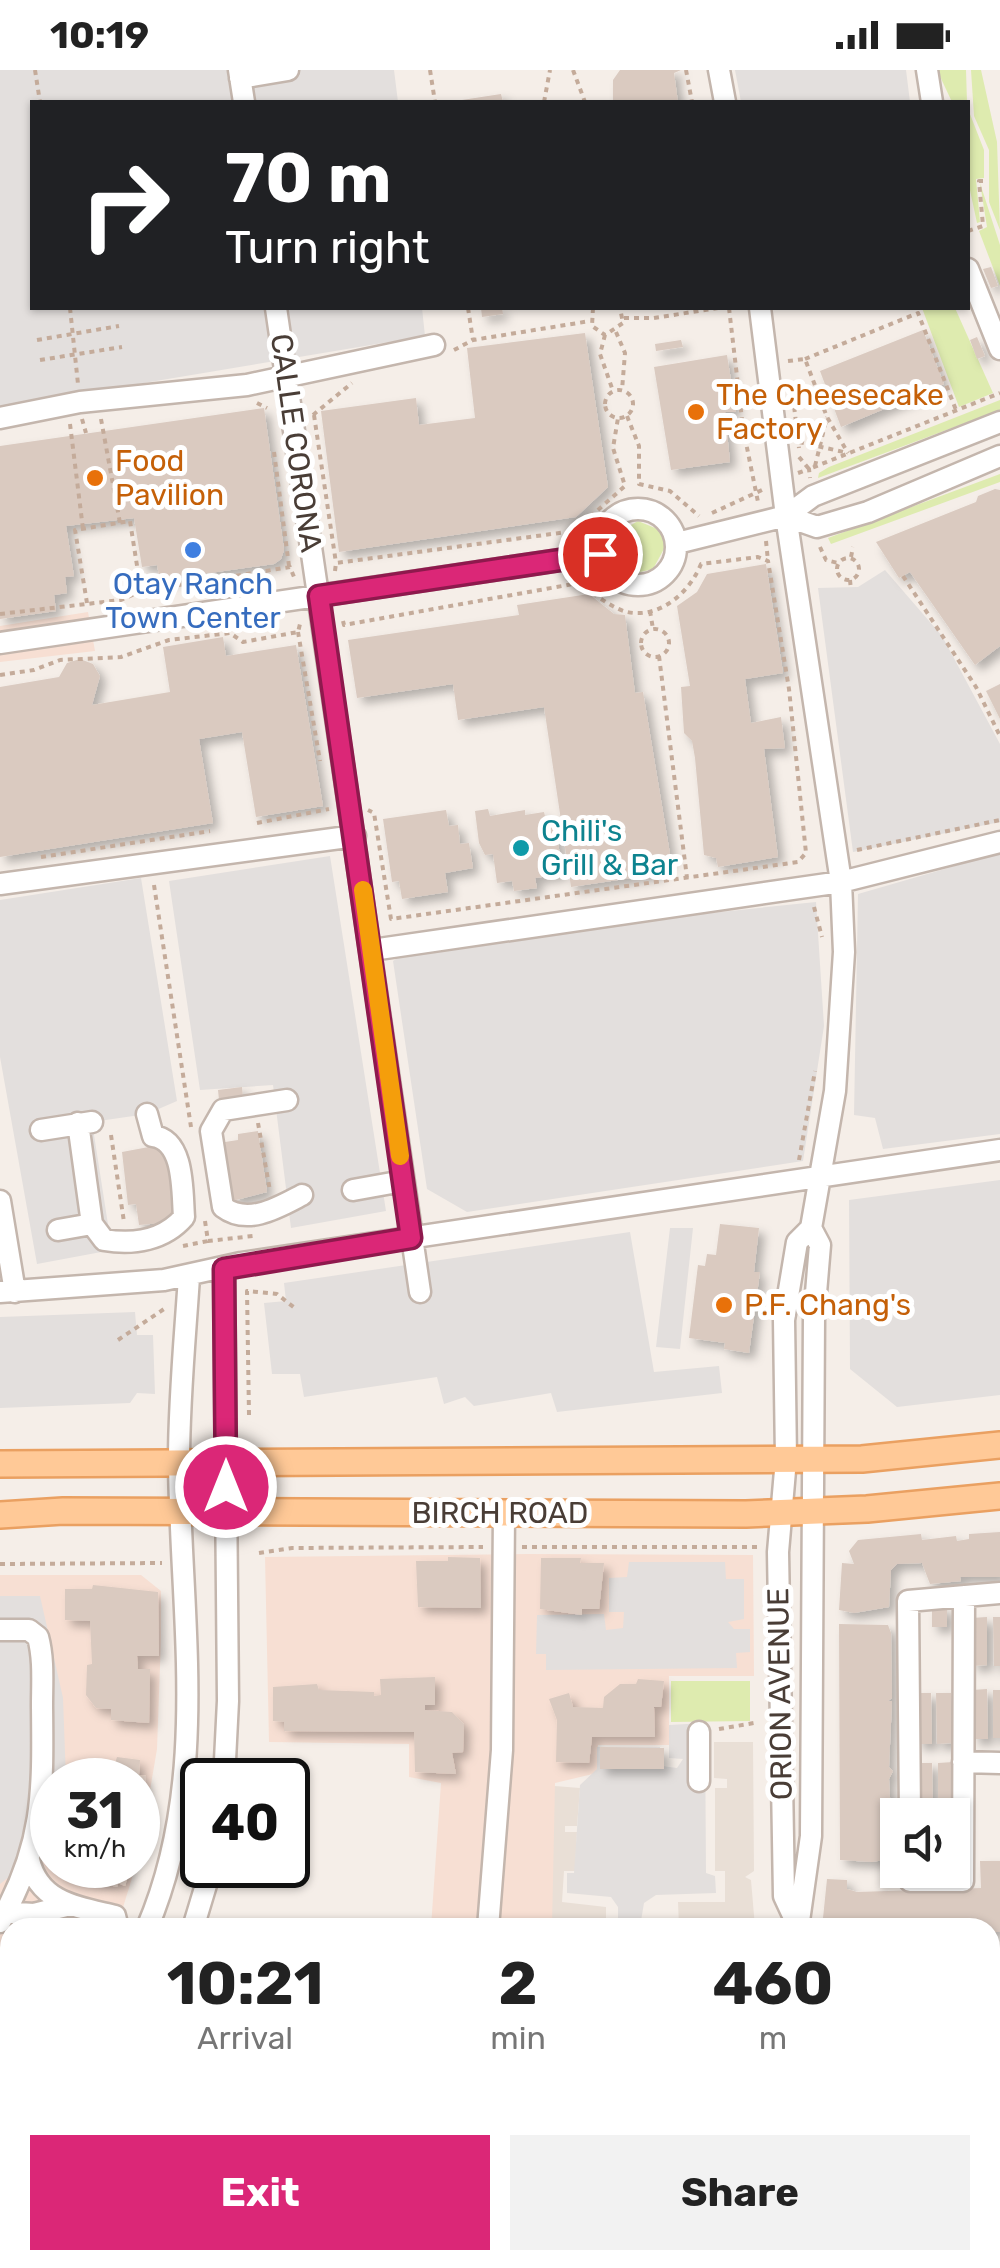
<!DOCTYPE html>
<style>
body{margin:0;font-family:Rubik,sans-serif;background:#f2f2f2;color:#222;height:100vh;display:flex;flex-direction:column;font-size:38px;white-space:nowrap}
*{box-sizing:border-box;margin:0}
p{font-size:32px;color:#767676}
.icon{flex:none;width:55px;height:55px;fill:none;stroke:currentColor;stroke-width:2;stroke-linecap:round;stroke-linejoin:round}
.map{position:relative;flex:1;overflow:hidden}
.details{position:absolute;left:0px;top:1848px;width:1000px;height:352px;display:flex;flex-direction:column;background:#fff;border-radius:30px 30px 0 0;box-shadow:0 2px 8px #0004}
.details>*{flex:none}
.guide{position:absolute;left:30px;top:30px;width:940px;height:210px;border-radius:0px;box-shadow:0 2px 8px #0004;background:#202124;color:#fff;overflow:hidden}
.tools{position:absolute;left:880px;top:1728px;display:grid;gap:20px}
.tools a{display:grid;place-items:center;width:90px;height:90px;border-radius:0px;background:#fff;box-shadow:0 2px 8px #0004;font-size:50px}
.speed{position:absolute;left:30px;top:1688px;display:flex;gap:20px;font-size:50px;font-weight:700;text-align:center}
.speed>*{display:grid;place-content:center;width:130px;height:130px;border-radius:50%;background:#fff;box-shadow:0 2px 8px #0004;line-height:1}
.speed small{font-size:25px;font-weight:400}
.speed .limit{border:5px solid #111;border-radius:15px;background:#fff;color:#111}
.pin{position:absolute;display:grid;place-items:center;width:85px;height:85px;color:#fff;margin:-42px;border:5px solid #fff;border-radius:50%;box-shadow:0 2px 10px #0007}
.me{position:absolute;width:110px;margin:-55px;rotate:0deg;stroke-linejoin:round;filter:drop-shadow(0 0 8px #0008)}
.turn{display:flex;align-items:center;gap:35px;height:210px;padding:0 30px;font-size:45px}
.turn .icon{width:130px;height:130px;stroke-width:2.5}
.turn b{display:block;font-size:70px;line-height:85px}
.eta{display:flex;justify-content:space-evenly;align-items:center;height:170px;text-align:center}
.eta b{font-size:60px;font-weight:700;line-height:70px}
.button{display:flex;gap:20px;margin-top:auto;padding:20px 30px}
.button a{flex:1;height:115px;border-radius:0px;background:#db2777;color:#fff;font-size:40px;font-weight:700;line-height:115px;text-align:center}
.button a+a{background:#f2f2f2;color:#222}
.status{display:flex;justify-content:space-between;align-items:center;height:70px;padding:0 50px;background:#fff;direction:ltr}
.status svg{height:28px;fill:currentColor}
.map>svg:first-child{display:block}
</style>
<div class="status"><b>10:19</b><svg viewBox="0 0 49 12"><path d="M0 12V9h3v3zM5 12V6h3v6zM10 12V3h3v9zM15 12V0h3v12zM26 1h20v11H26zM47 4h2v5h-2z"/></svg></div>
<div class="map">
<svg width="1000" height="2198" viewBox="0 0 1000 2198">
<defs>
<filter id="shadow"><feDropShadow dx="6" dy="6" stdDeviation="5" flood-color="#0004"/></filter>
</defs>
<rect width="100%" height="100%" fill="#f5eee8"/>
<path fill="#e9dfd6" d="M714 1672H753L754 1801 745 1807 751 1810 755 1857H679L678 1832H725V1801H715V1718H727V1709L714 1708Z
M542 1715 580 1718 577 1756H565V1762H577L575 1801H564L562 1832 606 1837V1857L533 1858Z
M647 2190H755L731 2198H650Z"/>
<path fill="#f7dfd3" d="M88 542 95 581 0 592V556Z
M528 1484 753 1485 754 1606H669V1675H598L597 1703 555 1713 552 1857H431L441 1713 409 1707V1674L269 1672 265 1487Z
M0 1505H141L161 1521V1569L157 1679 138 1791V1710H52V1795H136L117 1857 10 1858V2044L0 2061Z"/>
<path fill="#deebaf" d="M937 0H966L967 32H952Z
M971 0H981L997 72 1000 160 989 132V80L974 46Z
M968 39 984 80V108L976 109 980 152 977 153 968 111Z
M980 113 1000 175V216L979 161 987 157Z
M922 238H955L993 323 959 337Z
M1000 330V340L818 408 819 403 829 397Z
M1000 404V412L831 474 828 468Z
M638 451 660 460 665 477 653 499 636 503C616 497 609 482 617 463Z
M671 1611H750V1651L671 1652Z
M990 1899H1000V2140L990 2143Z"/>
<path fill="#e3dfdd" d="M0 0H394L398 32H32V238H422L425 266 0 337Z
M735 0H906L910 32H741Z
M885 500 942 566 1000 674V752L853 782 818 518 858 517Z
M1000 783V1064L883 1079 875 1048 854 1045 858 824Z
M330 786 386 1141 291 1158 273 1015 200 1020 169 811Z
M141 808 177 1031 147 1044 92 1052 112 1180 37 1194 0 987V830Z
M816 832 824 956 803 1091 467 1142 427 1119 393 891 420 873Z
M1000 1110V1325L897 1337 850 1299 849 1130Z
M670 1158H693L680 1279 656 1277Z
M630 1162 654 1302 719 1296 722 1323 557 1342 551 1323 474 1336 465 1327 444 1334 437 1307 304 1327 300 1304H272L264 1233 286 1231 284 1213Z
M135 1242 137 1265H153L155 1324 137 1323 130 1333 0 1338V1247Z
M629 1492H725L726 1509H744V1549L728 1552 734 1559H750V1582L736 1583 737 1598 546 1600V1584H536L537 1545 604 1544 606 1560 623 1558 624 1542H609V1508L627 1507Z
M0 1526H40L63 1628 66 1710H52V1762L45 1778 0 1814Z
M705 1653 706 1803 715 1806 716 1823 656 1825 644 1833 640 1857H618V1837L611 1827 567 1823V1803H574L580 1715 597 1699V1677H660L662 1696 677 1698 683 1689 669 1688V1655Z"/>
<path fill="#dacac0" filter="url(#shadow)" d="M620 0H681L674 3 678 32H613V10Z
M501 24 503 32H462V30Z
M991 197 998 216 991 218 983 199Z
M481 238H502L503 244 482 247Z
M923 260 944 314 841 357 820 301Z
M585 263 608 417 576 447 339 482 321 341 416 328 419 355 475 348 467 278Z
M977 267 985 286 977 289 970 270Z
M681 270 683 277 656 281 655 274Z
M727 285 736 342H725L730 392 671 400 654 297Z
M264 338 284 480 281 489 274 494 160 510 157 495 142 497 134 448 66 456 74 506 65 507 67 523 54 525 56 541 0 549V376Z
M995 419 1000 420V576L975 595 910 502 899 508 876 472 976 432 978 426Z
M766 494 783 603 745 609 751 653 781 647 785 678 764 679 778 787 718 797 716 788 704 785 695 688 692 671 684 663 681 617 690 616 677 536 697 522 707 504Z
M589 524 614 544 625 545 635 623 643 622 671 790 665 791 658 804 571 817 544 637 458 650 453 614 357 628 348 570 519 545 517 535Z
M223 567 226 586 296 575 323 736 256 747 242 662 199 669 213 753 0 787V617L59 607 67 593 80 589 93 594 100 606 92 635 170 622 163 577Z
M1000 614V649L986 621Z
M488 739 490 746 525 740V745L544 742 546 750 554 748 563 804 535 808 537 818 514 821 512 811 497 813 493 784 485 785 479 773 475 741Z
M446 740 449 756 458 755 460 774 469 773 473 798 445 803 448 822 402 829 399 811 392 812 383 749Z
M242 1017 243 1027 219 1030 218 1020Z
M258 1061 267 1122 232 1131 225 1072 238 1070V1064Z
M154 1076 162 1077 164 1088 172 1087 178 1144H172L173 1152 139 1155 136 1134 128 1135 122 1082Z
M720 1154 759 1158 754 1202H760L749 1283 724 1279 725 1273 689 1268 698 1195 705 1196 707 1184 716 1185Z
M1000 1462V1507H960L961 1511 930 1514 922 1493 897 1494 891 1500 889 1537 854 1543 839 1540 842 1493 854 1494 849 1481 858 1470 921 1464 922 1470 956 1466 957 1471 969 1469V1464Z
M448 1487 480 1488 481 1538 418 1537 416 1491H448Z
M541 1488H581L580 1493H604L599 1539H582V1545L540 1539Z
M93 1515 158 1522 159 1586H137L138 1599H150L149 1653 111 1650V1639L96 1638 86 1625 87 1595 92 1594 90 1551 65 1550V1519H92Z
M932 1537H947V1557H932Z
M987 1547V1595L972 1596 971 1548Z
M993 1547H1000V1596H994Z
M839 1554 888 1555 891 1563 892 1628 888 1631H892L889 1697 893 1701 889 1709 893 1782 889 1789 872 1792 840 1790Z
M435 1607V1635H425V1640L452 1642 464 1654 463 1682 452 1683 456 1704 415 1702 414 1662 284 1661V1652L273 1651V1617L317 1614 319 1620 374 1622V1626L381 1625 380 1609Z
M638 1609 664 1611 661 1637H654L655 1667H592L589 1693 556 1692 557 1650 549 1629 569 1623 573 1637 603 1638 604 1627 620 1614H636Z
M987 1619 988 1669H973L972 1620Z
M993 1620H1000V1668H993Z
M916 1623H931L932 1674H917Z
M936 1623H951L952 1673 937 1674Z
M600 1677 664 1678V1699H600Z
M117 1687 140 1690 139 1705 146 1706 140 1750 138 1710H88L103 1697H114Z
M953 1692V1743H938V1693Z
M918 1693H932L933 1743H918Z
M980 1791H1000V1862H990V1858H822L827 1809 847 1810V1819L857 1822 981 1818Z
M62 1795H131L125 1816 118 1813 117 1817 60 1802Z
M10 1923V2004L0 2021V1940Z"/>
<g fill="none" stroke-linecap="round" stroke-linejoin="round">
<defs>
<path id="minor" d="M239 0 244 32
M719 0 725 32
M927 0 932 32
M240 8 288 0
M968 199 1000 279
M276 238 420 1222
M760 238 786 446 841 812 844 882 835 1021 811 1158
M0 348 80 332 247 315 434 275
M600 477a38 38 0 1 1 76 0a38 38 0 1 1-76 0Z
M786 446 817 457 868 442 1000 386
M677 473 786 446 813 426 1000 352
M0 573 600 484
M0 814 355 766
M372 880 841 812 1000 772
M287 1030 223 1040 211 1061 223 1137C248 1156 279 1137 302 1125
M41 1060 92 1052
M353 1120 403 1111
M0 1131 15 1222
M92 1154 104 1170C134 1175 164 1170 184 1147 182 1122 185 1070 153 1066L147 1044
M58 1160 92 1154 78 1053
M224 1199 228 1631 224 1710
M0 1222 164 1210 241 1193 1000 1080
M0 1560H29L38 1567C44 1589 42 1613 42 1636 43 1722 44 1775 0 1852
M963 1692 1000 1693
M699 1711V1662
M910 1745 908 1531 1000 1523
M29 1790C39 1833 78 1837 115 1846L118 1858
M910 1800V1811H963L964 1526
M0 1842 34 1844 70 1835
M798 1856 784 1826 778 1482 786 1389 784 1250 797 1172 811 1158
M147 1858C211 1709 180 1546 179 1390 179 1329 185 1268 189 1207
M193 1858 212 1795
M488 1858 502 1680 504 1443
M798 1858 811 1766 814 1247 820 1175 811 1158
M990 1891H1000
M0 1924 10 1909
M0 2036 10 2019
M0 2129 10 2110
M990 2143 1000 2140
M492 2190V2198
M12 2198 16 2190
M825 2198 850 2190"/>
<path id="major" d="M0 1394 862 1389 1000 1375
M0 1445 63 1441 746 1444 867 1439 1000 1426"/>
</defs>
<use href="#minor" stroke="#c4b6ad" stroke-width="25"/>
<use href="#major" stroke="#eaa061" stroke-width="30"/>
<path stroke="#c4ab9a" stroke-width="4" stroke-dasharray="5 5" stroke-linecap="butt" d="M35 0 40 32
M430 0 435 32
M573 0 585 32
M686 0 692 32
M544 32 550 0
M968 161 983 156 979 111H986
M70 238 78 314
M468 238 473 270
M593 238 592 256 605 265 623 253 620 238
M729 238 743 358 758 432
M624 248H654L718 238
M616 262 625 283 622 320
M605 265 600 284 613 321
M37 270 119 256
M454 280 473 270 590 251
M805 289 918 243 956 340
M40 290 122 277
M788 291 805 289 827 347 848 383
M605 334a14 14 0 1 1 28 0a14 14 0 1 1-28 0Z
M793 327 799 378
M257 333 267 338
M313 345 352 313
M314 345 336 493
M627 346 639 376V414L670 421 699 446
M82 349 86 363
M101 349 120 453
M70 354 83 459
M799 372 848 383
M274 382 289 496
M799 387 809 399 1000 323
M815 396 827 347
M798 403 809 399 810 408
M712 443 762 420
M766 471 768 491
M820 477 826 490 838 493
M851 487 853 477
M837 499a11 11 0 1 1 22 0a11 11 0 1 1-22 0Z
M335 501 336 493 574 461 625 416 613 378 618 348
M903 506 976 617 1000 666
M850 510 851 520
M87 533 75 460 130 451 141 521
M650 541 653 559
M0 544 121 530 141 521 290 497 294 507
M343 551 344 555 579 513C592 522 611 538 627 542 660 549 690 522 701 494L758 487 768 491 789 619 806 783 798 792 391 849 374 743 368 740
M641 573a14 14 0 1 1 28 0a14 14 0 1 1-28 0Z
M298 562 320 691
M659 586 687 808
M0 605 34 600 60 590 121 587 169 570 230 563 243 572 298 562 301 550
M257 753 329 739
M857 780 1000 750
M41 787 210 761
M154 815 191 1057
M814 837 822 867
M258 1053 270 1121
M111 1065 124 1152
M799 1090 815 1001
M205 1151 208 1171 253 1166
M183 1176 208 1171
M118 1270 167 1237
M249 1345 247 1221 277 1224 296 1239
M522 1477H758
M259 1483 292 1478 483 1477
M0 1494 162 1493
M719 1659 754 1653
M990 1945 1000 1928
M990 2082 1000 2089"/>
<use href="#minor" stroke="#fff" stroke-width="20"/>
<use href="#major" stroke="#ffc997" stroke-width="25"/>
</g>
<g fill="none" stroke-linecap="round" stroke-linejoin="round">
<defs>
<path id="route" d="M226 1417 224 1199 411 1168 319 526 600 484"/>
</defs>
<use href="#route" stroke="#8e194d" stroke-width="25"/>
<use href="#route" stroke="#db2777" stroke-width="18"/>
<path stroke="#f59e0b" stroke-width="18" d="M363 820 400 1086"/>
</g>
<g fill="#e8710a" stroke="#fff" stroke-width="4">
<circle cx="696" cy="342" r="10"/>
<circle cx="95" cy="408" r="10"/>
<circle cx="724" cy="1235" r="10"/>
</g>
<circle fill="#3f7fe0" stroke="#fff" stroke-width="4" cx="193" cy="480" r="10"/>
<circle fill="#0f9aa8" stroke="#fff" stroke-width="4" cx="521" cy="778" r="10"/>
<g text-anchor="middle" stroke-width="10" stroke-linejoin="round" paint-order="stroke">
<g font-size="30" fill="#c56008" stroke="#fff" text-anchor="start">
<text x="716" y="335">The Cheesecake<tspan x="716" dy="34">Factory</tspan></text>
<text x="115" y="401">Food<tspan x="115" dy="34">Pavilion</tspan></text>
<text x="744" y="1245">P.F. Chang's</text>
</g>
<g font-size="30" fill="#493d36" stroke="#fff">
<text transform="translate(296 373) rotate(82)" y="10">CALLE CORONA</text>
<text x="500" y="1453">BIRCH ROAD</text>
<text transform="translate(780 1624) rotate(-91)" y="10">ORION AVENUE</text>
</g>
<g font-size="30" fill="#366cbe" stroke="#fff">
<text x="193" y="524">Otay Ranch<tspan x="193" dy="34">Town Center</tspan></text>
</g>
<g font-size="30" fill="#0d838f" stroke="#fff" text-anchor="start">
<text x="541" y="771">Chili's<tspan x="541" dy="34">Grill &amp; Bar</tspan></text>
</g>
</g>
</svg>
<div class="tools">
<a><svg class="icon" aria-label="sound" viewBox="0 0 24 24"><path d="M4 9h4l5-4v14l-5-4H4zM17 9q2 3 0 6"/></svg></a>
</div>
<div class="speed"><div>31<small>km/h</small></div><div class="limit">40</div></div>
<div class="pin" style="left:600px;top:484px;background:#d93025"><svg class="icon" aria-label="arrive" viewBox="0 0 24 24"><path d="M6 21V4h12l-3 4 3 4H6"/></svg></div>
<svg class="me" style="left:226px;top:1417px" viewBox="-20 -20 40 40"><circle r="17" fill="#db2777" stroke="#fff" stroke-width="3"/><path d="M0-11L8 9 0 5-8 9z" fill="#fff"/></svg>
<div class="guide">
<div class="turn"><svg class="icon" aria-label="right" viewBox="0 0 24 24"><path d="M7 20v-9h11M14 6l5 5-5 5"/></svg><div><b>70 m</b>Turn right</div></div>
</div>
<section class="details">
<div class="eta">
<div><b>10:21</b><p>Arrival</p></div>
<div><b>2</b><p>min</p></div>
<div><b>460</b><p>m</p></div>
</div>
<div class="button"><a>Exit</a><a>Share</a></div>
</section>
</div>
